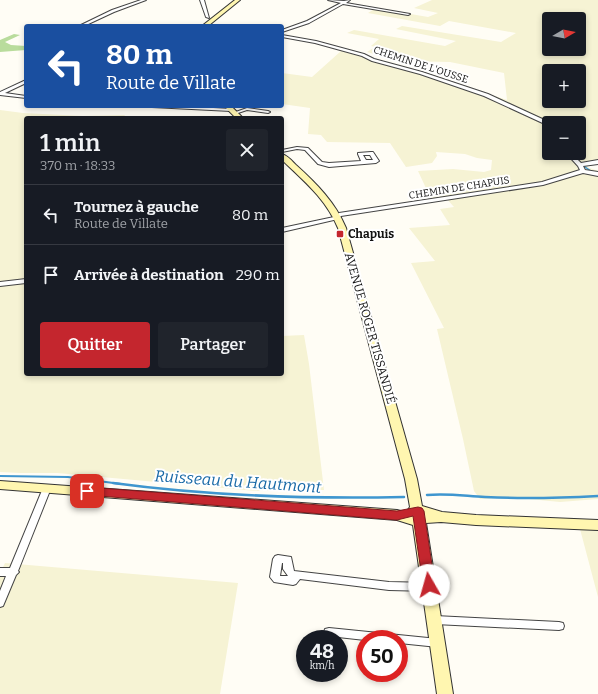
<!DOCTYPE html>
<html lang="fr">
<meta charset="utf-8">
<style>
body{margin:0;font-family:Bitter,serif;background:#20242c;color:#f1f3f6;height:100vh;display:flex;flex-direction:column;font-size:15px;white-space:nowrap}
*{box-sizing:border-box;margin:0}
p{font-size:13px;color:#9ea1a6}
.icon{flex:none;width:22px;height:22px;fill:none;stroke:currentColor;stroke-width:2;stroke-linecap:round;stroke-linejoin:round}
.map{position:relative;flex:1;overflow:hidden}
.side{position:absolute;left:24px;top:116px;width:260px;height:260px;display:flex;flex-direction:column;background:#171b24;border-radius:4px;box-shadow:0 2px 6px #0003}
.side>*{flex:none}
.hud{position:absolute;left:24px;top:24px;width:260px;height:84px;border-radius:4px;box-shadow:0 2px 6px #0003;background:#1a4fa0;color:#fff;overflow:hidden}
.needle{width:26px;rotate:80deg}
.controls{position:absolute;left:542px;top:12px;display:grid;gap:8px}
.controls a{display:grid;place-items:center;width:44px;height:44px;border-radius:4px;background:#171b24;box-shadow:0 2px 6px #0003;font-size:20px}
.speed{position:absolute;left:296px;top:630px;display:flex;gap:8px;font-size:20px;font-weight:700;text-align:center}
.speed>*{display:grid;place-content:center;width:52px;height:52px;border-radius:50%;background:#171b24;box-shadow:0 2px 6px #0003;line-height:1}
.speed small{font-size:10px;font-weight:400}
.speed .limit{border:6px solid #d22;background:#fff;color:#111}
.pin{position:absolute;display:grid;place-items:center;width:34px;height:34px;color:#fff;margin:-17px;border-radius:8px;box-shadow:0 2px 6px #0006}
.me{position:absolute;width:44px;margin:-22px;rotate:353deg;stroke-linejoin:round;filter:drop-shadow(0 0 3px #0008)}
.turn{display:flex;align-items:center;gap:14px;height:84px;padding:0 16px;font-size:18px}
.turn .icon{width:52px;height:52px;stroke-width:2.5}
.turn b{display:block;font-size:28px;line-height:34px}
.round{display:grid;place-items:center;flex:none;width:42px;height:42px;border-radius:4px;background:#20242c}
.summary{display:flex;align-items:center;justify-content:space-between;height:68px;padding:0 16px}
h1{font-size:24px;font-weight:600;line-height:30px}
.button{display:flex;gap:8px;margin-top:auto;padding:8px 16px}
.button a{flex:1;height:46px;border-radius:4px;background:#c4262e;color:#fff;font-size:16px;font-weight:600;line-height:46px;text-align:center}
.button a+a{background:#20242c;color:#f1f3f6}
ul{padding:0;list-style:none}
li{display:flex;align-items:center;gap:12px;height:60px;padding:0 16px;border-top:1px solid #363941}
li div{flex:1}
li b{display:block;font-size:15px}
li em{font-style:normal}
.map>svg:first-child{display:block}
</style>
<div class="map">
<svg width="598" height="694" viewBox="0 0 598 694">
<rect width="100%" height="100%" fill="#fffdf5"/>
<path fill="#f6f3d4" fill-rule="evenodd" d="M432 0H598V160L587 167 598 171V499L560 502 508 497 484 499H480L474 491 463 439 437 329 444 328 411 263 435 261 409 228 450 225 440 209 454 207 446 198 431 199 418 171 453 169 484 172 491 170 492 160 477 158 465 154 436 152 437 156 432 163 406 167 390 143 327 142 321 135 308 134 310 108 282 104V73L312 77 341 51 434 76 507 100 504 73 450 62 400 61 367 52 375 47 371 46 379 39 347 33 354 30 445 46 456 41 396 29 402 26 501 42 516 33 449 21 440 26 368 13 376 8 428 17 438 13 414 8ZM549 19H579V49H549ZM549 71H579V101H549ZM549 123H579V153H549Z
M0 110 23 113 83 116 125 115 123 118H26V374H282V336L304 335 309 364 324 490 256 491 57 473H20L0 472Z
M583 519H598V597L580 529Z
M5 563 238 583 220 694H0V573Z"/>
<path fill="#b9dc9c" d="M14 34 20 35 5 42 11 45 26 46V50L0 52V40Z"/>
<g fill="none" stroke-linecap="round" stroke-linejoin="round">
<path stroke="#3f96cf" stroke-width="1.5" d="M582 165 591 171"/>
<path stroke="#3f96cf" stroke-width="2" d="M0 476 68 477 121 484"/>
<path stroke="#3f96cf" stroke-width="2.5" d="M113 483C209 496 307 499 404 497
M427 495C447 493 465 496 485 497 523 499 560 498 598 496"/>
<defs>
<path id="street" d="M141 0H146L114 12 84 26H79L112 10Z
M200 0H204L209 18 206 17Z
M328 0 344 1 350 0 346 3 410 14 408 15 343 4 309 23 282 32V30L307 21 341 3Z
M282 35 316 41 364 54 374 59 422 72 488 94 551 123H549V125H547L484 96 420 74 372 61 362 56 315 43 282 37Z
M26 80V83L5 93 26 96V98L0 95V92Z
M150 106H178L231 109 233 110 231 111 152 107Z
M247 108 268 111 270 112 268 113 247 110 235 114 233 113Z
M297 147 308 148 322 162 329 163 361 161 358 154V153L371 152H373L379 161 376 163 329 167 318 164 305 150 297 149 282 152V150ZM363 155H370L373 160H366Z
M566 153H571L581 163 598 160V164L583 166 585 170 598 172V176L583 173 543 185 341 216 338 219 282 232V228L334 217 339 213 542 182 580 170 578 166Z
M26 279V283L0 286V282Z
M47 485 50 486 51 488 18 571 19 572 16 575 3 606 0 607V591L6 576H0V568H10L43 488 44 486Z
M278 555 291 557 294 571 389 582 430 583 433 584 435 587 433 590 430 591 389 590 300 579 296 584 293 585 274 582 270 577 273 559 275 556ZM282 563H283V569L288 576H280Z
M435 616 559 622 563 623 564 626 563 629 559 630 435 624 431 623 430 620 431 617Z
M329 628 438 639 442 640 443 643 442 646 438 647 399 643V639H365V640L329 636 325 635 324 632 325 629Z"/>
<path id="secondary" d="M235 0H240L208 26H202Z
M224 106H231L243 118H236Z
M282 154C288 156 292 161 296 165 317 184 335 202 346 228L417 479 422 506 442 512 476 515 598 520V530L476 525 441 522 426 523 453 694H437L413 525 397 520 0 489V481L397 510 408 513 407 511 410 507 405 479 338 228C326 199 304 181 282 160Z"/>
</defs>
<use href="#street" stroke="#444" stroke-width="2"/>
<use href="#secondary" stroke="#333" stroke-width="2"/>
<use href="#street" fill="#fff" fill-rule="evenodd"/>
<use href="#secondary" fill="#fff6b0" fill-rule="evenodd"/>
</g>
<path fill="#c4262e" stroke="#7f191e" d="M87 487 397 511 418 507 422 508 424 511 435 585 434 588 429 590 425 588 423 585 413 516 397 520 87 495 83 494 81 491 83 488Z"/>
<rect fill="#c4262e" stroke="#fff" stroke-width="1.5" x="336" y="230" width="8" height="8" rx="2"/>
<g text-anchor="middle" stroke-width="4" stroke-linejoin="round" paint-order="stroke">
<g font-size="10" fill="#111" stroke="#fff">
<text transform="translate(421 64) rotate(18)" y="4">CHEMIN DE L'OUSSE</text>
<text transform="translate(459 187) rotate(-9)" y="4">CHEMIN DE CHAPUIS</text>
</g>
<g font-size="12" font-weight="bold" fill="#111" stroke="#fff" text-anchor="start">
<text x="348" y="238">Chapuis</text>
</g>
<g font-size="12" fill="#111" stroke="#fff">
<text transform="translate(370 328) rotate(74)" y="4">AVENUE ROGER TISSANDIÉ</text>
</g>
<g font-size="16" font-style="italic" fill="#1768a6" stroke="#fff">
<text transform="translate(238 481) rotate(4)" y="6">Ruisseau du Hautmont</text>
</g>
</g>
</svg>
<div class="controls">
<a><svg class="needle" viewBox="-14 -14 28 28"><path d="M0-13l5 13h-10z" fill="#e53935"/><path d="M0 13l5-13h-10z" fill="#9ea1a6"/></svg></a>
<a>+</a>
<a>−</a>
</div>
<div class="speed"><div>48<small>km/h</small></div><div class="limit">50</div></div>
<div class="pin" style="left:87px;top:491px;background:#d93025"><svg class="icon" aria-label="arrive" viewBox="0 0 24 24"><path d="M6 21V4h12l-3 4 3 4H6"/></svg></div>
<svg class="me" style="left:429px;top:585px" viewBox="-20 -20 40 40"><circle r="19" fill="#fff"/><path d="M0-13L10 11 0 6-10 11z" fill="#c4262e"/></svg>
<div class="hud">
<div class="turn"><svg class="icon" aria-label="left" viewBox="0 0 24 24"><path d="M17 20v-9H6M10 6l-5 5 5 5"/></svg><div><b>80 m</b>Route de Villate</div></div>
</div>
<section class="side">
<div class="summary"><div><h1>1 min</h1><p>370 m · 18:33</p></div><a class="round"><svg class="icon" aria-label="close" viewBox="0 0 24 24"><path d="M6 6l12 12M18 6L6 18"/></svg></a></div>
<ul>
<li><svg class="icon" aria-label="left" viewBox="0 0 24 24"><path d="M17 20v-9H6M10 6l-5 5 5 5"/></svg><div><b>Tournez à gauche</b><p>Route de Villate</p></div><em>80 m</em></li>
<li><svg class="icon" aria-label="arrive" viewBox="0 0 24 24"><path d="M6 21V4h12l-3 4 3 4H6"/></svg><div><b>Arrivée à destination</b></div><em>290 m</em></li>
</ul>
<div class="button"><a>Quitter</a><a>Partager</a></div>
</section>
</div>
